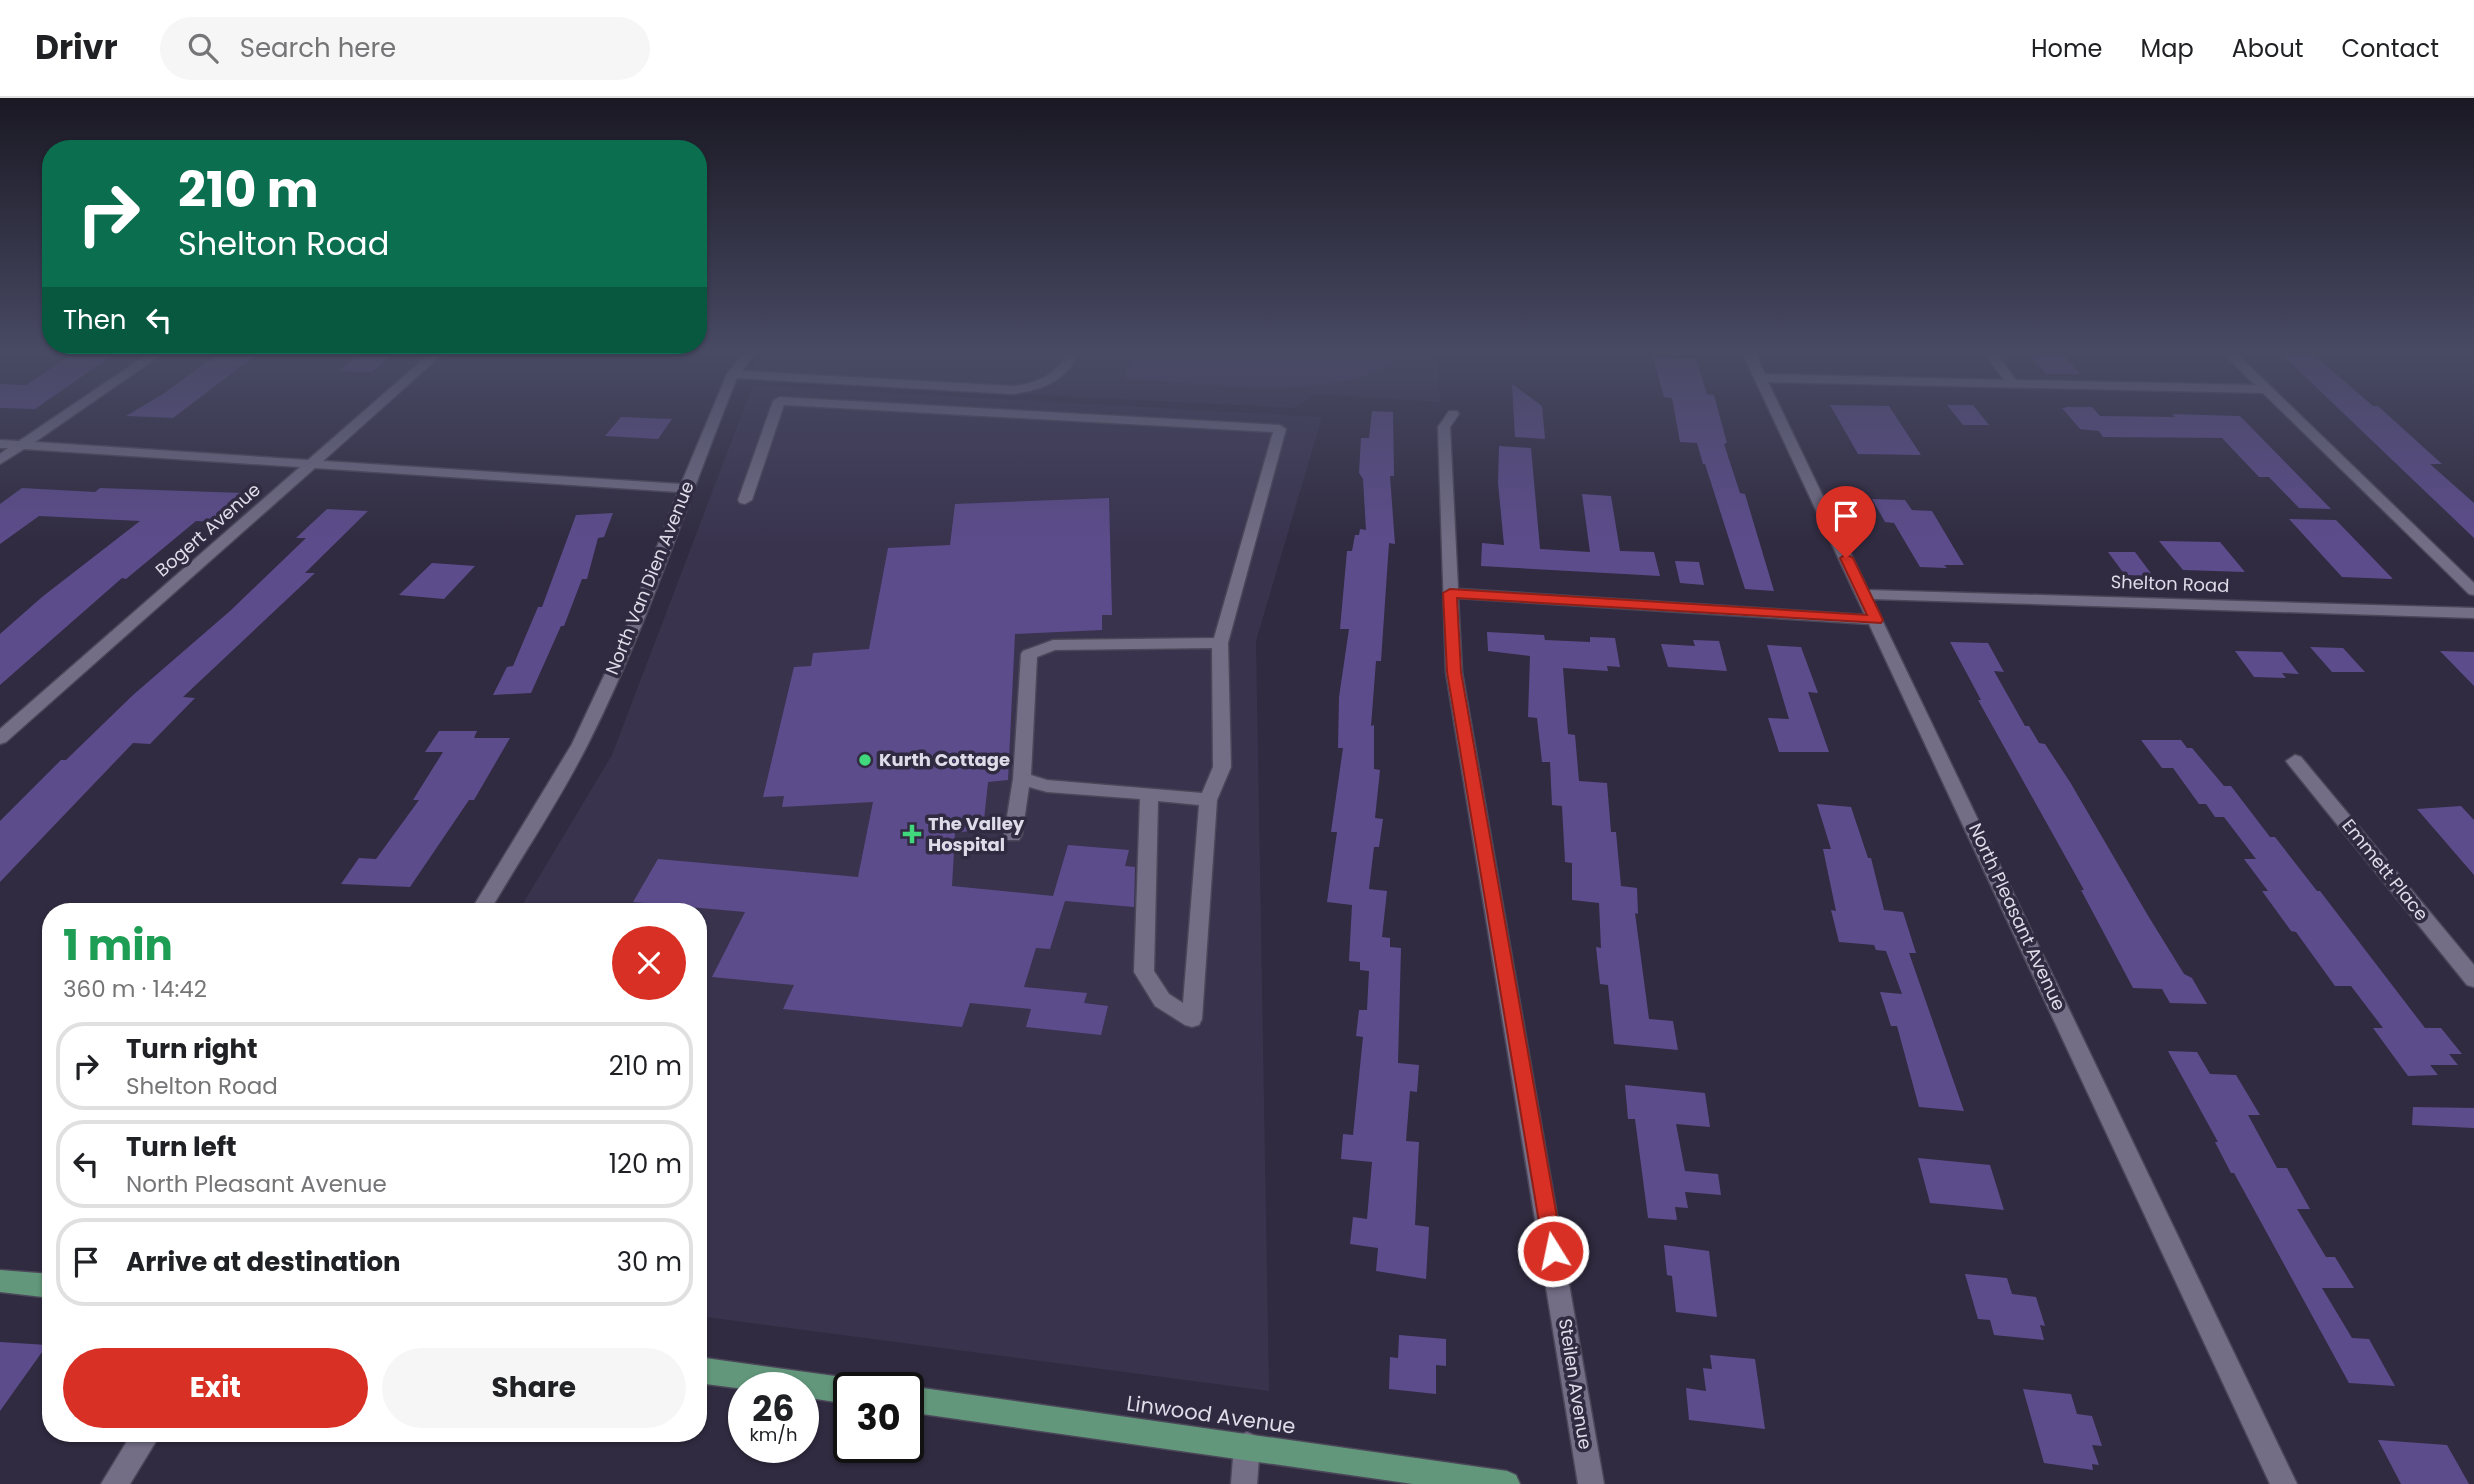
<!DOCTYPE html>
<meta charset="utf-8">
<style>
body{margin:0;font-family:Poppins,sans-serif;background:#f6f6f6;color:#202124;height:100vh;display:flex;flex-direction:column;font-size:26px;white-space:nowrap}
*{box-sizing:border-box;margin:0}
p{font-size:23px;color:#757577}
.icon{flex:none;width:38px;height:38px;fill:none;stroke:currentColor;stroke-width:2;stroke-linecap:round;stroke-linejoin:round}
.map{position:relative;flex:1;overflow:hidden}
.sheet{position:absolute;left:42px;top:805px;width:665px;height:539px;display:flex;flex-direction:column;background:#fff;border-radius:28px;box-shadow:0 2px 5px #0004}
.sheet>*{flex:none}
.hud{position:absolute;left:42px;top:42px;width:665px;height:214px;border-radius:28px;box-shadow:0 2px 5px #0004;background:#0b6e4f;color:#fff;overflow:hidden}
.speed{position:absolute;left:728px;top:1274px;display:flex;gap:14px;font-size:35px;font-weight:700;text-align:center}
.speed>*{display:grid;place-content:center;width:91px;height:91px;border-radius:50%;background:#fff;box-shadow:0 2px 5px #0004;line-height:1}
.speed small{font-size:18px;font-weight:400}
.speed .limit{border:4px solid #111;border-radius:10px;background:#fff;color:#111}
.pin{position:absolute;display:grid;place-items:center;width:60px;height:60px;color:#fff;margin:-72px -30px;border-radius:50% 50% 50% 0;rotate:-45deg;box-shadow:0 0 7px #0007}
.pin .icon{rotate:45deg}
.me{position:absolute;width:77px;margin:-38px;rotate:350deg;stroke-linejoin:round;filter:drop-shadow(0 0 5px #0008)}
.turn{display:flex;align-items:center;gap:24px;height:147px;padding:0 21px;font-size:32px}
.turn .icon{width:91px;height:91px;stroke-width:2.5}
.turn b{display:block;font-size:49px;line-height:60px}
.then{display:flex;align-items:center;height:66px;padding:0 21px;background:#0003;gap:14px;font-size:26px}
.round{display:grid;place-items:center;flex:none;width:74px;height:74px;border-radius:37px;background:#f6f6f6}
.headline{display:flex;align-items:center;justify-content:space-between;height:119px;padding:0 21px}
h1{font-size:42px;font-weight:700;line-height:52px;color:#1e9e55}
.action{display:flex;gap:14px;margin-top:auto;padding:14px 21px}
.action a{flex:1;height:80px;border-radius:42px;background:#d93025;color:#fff;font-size:28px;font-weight:700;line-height:80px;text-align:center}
.action a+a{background:#f6f6f6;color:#202124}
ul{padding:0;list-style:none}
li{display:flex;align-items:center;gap:21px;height:88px;margin:0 14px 10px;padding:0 7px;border:4px solid #e0e0e0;border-radius:28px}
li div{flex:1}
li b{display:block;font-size:26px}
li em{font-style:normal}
header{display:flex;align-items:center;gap:42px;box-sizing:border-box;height:98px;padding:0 35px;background:#fff;border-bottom:2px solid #e0e0e0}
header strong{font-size:33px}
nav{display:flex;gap:38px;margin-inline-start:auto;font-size:24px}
.search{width:490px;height:63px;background:#f6f6f6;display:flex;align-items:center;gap:18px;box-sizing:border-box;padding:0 24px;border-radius:38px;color:#757577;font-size:26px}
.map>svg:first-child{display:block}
</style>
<header>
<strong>Drivr</strong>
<div class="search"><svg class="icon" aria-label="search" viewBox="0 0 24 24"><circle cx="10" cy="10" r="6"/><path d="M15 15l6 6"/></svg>Search here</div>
<nav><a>Home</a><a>Map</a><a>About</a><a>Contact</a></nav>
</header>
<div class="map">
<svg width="2474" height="1386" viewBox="0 0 2474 1386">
<rect width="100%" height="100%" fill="#302b40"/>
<path fill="#39334e" d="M765 252H1436L1440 304 1316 296 1295 310 744 282Z
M753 287 1322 319 1256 543 1269 1293 698 1218V814H518L612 657Z"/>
<path fill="#463d64" d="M1135 252H1404C1363 310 1189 284 1124 280Z"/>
<path fill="#5d4c8c" d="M79 252H120L35 311 0 310V286L26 287Z
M363 252H397L372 274 339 273Z
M2025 252H2059L2080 276H2046Z
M2277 252H2308L2373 308H2378L2442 366H2430L2474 405V440Z
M219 255 256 257 173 320 126 318 163 296Z
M1653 260 1696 261 1707 296 1714 297 1727 345 1724 346 1740 395 1745 396 1774 493 1745 491 1705 366H1703L1697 345 1680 344 1672 300 1664 299Z
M1512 286 1542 308 1545 341 1515 339Z
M1830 307 1889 308 1921 357 1858 356Z
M1947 307H1973L1989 327H1963Z
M2064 309H2092L2100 318 2175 319 2172 316 2240 318 2331 411 2299 410 2269 379H2259L2222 340 2103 339 2099 333 2080 331 2062 310H2066Z
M1372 313 1393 314 1394 378H1390L1395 446 1389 445 1381 563H1376L1371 628 1374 627V671L1380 672 1375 720 1383 721 1379 749H1374L1369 791 1387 793 1382 839 1390 840V849L1401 850 1398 965 1419 967 1417 994 1410 993 1406 1043 1419 1044 1415 1127 1429 1129 1426 1181 1376 1173 1378 1150 1350 1146 1353 1119 1367 1121 1372 1064 1341 1061 1343 1036 1353 1037 1363 939 1356 938 1359 912H1367L1369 873 1360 872V864L1349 863 1352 807 1327 804 1337 734H1331L1343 650H1338L1339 599 1349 531H1340L1347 453H1352L1355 437H1359L1360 431 1366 432 1363 381 1359 375 1361 340H1369Z
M621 319 672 321 658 341 605 338Z
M1499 348 1531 350 1540 451 1590 454 1582 396 1611 398 1620 453 1654 454 1660 478 1481 468 1482 445 1504 447 1498 385Z
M22 390 95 394 100 390 243 395 210 424 196 423 126 481 122 480 0 587V536L42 499 140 423 39 418 0 446V406Z
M1109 400 1112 517H1102V532L1015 536 1008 682 988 684 983 731 955 735 952 788 1053 798 1068 747 1129 752 1125 768 1135 769 1134 809 1065 803 1050 851 1036 850 1024 889 1087 895 1084 905 1108 908 1101 937 1026 929 1031 911 970 905 962 929 783 911 794 887 712 879 745 814 633 804 658 761 858 779 873 704 782 709 784 698 763 699 794 569 811 568 813 555 869 551 888 450 950 447 955 406Z
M1872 401 1905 402 1912 412 1932 413 1964 467H1944L1947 470 1920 469 1894 425 1885 424Z
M327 411 368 413 305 475H315L183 599 195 600 150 646 133 645 0 784V723L61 662H66L133 597 230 513 306 440H296Z
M613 415 604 439 598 440 587 481H582L564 528H561L531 595 493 597 507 569 513 568 538 509H542L576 417Z
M2289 421 2336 422 2393 481 2342 479Z
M2159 443 2220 444 2245 474 2183 472Z
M2108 454H2135L2153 478 2125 477Z
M1675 463 1699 464 1704 487 1680 485Z
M432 465 475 468 444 501 399 497Z
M1487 534 1544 537 1545 542 1590 544V539L1615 540 1620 569 1607 568 1608 573 1563 570 1568 636 1575 637 1579 683 1607 685 1611 734H1616L1621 788 1637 790 1638 816 1635 815 1649 921 1673 923 1678 952 1614 946 1608 887 1600 886 1596 849 1601 850 1599 805 1572 802V765L1565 764 1562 708 1552 707 1550 664H1542L1537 620 1528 619 1530 558 1488 553Z
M1693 542 1719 543 1727 573 1668 569 1661 546 1695 548Z
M1950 544 1988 545 2004 574 1994 573 2025 628H2029L2039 645 2045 646 2070 684 2147 816 2184 876 2192 880 2207 906 2170 905 2162 891 2133 890 2081 792H2084L1978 602H1981Z
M1767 547 1801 549 1818 595 1808 594 1829 654H1779L1768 620 1789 621Z
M2310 549 2343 550 2365 574H2332Z
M2235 553 2282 554 2299 576 2282 575 2286 580 2254 579Z
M2440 553 2474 554V588Z
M439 633H477L474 640H510L474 702H469L410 789 341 786 359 760 376 761 419 702H413L443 654H425Z
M2141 642H2181L2187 650H2192L2224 688H2231L2270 739H2275L2317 793H2320L2425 930H2441L2462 956H2449L2458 967H2430L2438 977 2408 978 2373 930H2383L2351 888H2335L2296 834 2291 833 2262 793H2268L2244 761H2256L2224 719H2215L2206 706H2199L2173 670H2162Z
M1817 706 1851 709 1868 760H1871L1884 812 1903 814 1916 855H1909L1964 1013 1919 1009 1897 928H1891L1880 894 1902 896 1886 853 1876 852 1874 847 1839 844 1831 812 1836 813 1823 751H1831Z
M2461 708 2474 722V777L2417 711Z
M2168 953 2197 954 2210 976 2236 977 2260 1017H2248L2277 1070H2287L2310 1111H2297L2326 1159H2335L2354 1190H2322L2352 1240 2369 1241 2395 1288 2349 1285 2234 1075H2231L2215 1044H2218Z
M1625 987 1705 995 1710 1029 1676 1026 1685 1073 1718 1076 1721 1097 1685 1094 1688 1110 1675 1109 1677 1122 1648 1120 1635 1021H1628Z
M2413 1009 2474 1010V1030L2412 1027Z
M1918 1060 1990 1067 2004 1112 1930 1105Z
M1664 1147 1709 1153 1717 1219 1676 1214 1672 1178 1667 1177Z
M1965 1176 2007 1180 2012 1196 2036 1199 2045 1228 2040 1227 2044 1242 1994 1237 1990 1222 1978 1221Z
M1399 1237 1446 1241V1268L1436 1267V1296L1389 1291 1390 1259 1398 1260Z
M0 1244 47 1247 0 1313Z
M1710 1257 1755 1261 1765 1331 1689 1322 1686 1290 1706 1293 1703 1270 1712 1271Z
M2023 1291 2071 1296 2077 1316 2092 1318 2102 1348 2092 1347 2099 1367 2092 1366 2093 1372 2044 1365Z
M2378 1342 2447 1347 2469 1386H2401Z"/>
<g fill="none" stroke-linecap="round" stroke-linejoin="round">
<defs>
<path id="minor" d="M154 252H168L35 344 308 362 434 252H447L323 363 681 386 727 276 746 252H758L742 273 1012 288C1039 285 1057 277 1069 252H1081C1066 283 1044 292 1012 296L737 280C688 401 648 527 589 644 560 702 522 758 489 814H470L572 646 625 533 678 394 315 370 6 644 0 646V631L300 369 24 351 0 366V356L8 350H0V342L19 343Z
M1741 252H1753L1765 276 2004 282 1982 252H1994L2016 282 2255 287 2220 252H2233L2474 485V497L2469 496 2263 295 1768 284 1868 492 2474 510V520L1872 501 2297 1386H2270L1869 526 1458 500 1462 574 1604 1386H1578L1446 574 1438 329 1449 313H1457L1459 316 1450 329 1458 491 1865 517Z
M779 299 1280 327 1286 331 1228 545 1231 669 1217 702 1202 921 1199 927 1192 929 1185 927 1155 908 1134 874 1140 701 1047 694 1029 689 1022 737 1019 742H1007L1004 737 1013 681 1021 556 1023 553 1053 542 1214 540 1273 334 784 307 752 402 745 406 740 405 738 402 773 303ZM1212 550 1213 669 1202 695 1047 682 1031 677 1037 559 1055 552ZM1158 703 1199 707 1183 905 1169 896 1154 873Z
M2295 657 2301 659 2474 867V889L2467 887 2289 667 2286 663Z
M1247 1334 1256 1338 1260 1347 1257 1386H1231L1234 1347 1238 1338Z
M132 1335H161L130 1386H101Z"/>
<path id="major" d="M0 1172 51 1176V1200L0 1194Z
M698 1259 849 1280 858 1284 860 1290H849V1306L803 1299V1290L744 1291 698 1285Z
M908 1288 1507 1373 1516 1377 1520 1386H1413L908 1314V1290H904Z"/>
</defs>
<use href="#minor" stroke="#4b4759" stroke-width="3"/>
<use href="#major" stroke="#4b4759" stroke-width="3"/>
<use href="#minor" fill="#736e86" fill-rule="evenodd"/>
<use href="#major" fill="#62977b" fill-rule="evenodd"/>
</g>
<linearGradient id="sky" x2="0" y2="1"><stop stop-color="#1a1823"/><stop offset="0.57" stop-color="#484a64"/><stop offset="1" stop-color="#484a64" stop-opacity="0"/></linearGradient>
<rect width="2474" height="446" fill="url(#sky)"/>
<path fill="#d93025" stroke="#8d1f18" stroke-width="2" d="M1846 456 1853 460 1883 522 1881 525 1457 500 1461 574 1563 1153 1560 1160 1553 1163 1545 1160 1447 574 1443 495 1450 491 1867 517 1840 460Z"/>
<g fill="#41d77c" stroke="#302b40" stroke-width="2.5">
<circle cx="865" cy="662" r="7"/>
<path d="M908.5 725.5h7v7h7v7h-7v7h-7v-7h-7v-7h7z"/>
</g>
<g text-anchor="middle" stroke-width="7" stroke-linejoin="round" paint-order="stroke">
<g font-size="18" fill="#dedce9" stroke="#302b40">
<text transform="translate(208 432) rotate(-41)" y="6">Bogert Avenue</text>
<text transform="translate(650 480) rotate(-68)" y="6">North Van Dien Avenue</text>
<text transform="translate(2170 486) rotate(2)" y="6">Shelton Road</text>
<text transform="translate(2385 772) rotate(51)" y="6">Emmett Place</text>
<text transform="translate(2017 819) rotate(65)" y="6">North Pleasant Avenue</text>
<text transform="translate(1575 1286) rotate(81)" y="6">Steilen Avenue</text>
</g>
<g font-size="18" font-weight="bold" fill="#dedce9" stroke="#302b40" text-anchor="start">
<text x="879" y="668">Kurth Cottage</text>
<text x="928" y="732">The Valley<tspan x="928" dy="21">Hospital</tspan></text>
</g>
<g font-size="21" fill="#dedce9" stroke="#302b40">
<text transform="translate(1211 1317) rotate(8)" y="7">Linwood Avenue</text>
</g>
</g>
</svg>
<div class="speed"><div>26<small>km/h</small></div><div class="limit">30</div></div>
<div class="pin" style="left:1846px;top:460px;background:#d93025"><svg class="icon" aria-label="arrive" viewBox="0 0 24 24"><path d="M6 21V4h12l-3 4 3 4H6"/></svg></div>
<svg class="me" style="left:1553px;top:1153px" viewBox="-20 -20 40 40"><circle r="17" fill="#d93025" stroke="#fff" stroke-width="3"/><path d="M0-11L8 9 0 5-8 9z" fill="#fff"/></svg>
<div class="hud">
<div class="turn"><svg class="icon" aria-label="right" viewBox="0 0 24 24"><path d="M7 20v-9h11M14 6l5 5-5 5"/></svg><div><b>210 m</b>Shelton Road</div></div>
<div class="then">Then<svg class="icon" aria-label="left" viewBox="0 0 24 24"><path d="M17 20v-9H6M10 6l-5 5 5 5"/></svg></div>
</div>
<section class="sheet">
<div class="headline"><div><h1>1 min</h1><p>360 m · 14:42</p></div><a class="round" style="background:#d93025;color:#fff"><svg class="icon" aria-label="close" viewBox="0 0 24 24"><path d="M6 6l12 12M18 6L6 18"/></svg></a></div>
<ul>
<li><svg class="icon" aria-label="right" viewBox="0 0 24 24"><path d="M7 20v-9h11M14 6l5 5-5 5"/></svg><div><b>Turn right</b><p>Shelton Road</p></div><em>210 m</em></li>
<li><svg class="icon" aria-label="left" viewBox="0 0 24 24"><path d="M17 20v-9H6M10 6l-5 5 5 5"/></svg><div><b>Turn left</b><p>North Pleasant Avenue</p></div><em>120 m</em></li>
<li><svg class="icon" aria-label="arrive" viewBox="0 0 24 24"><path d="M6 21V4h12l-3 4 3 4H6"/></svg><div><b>Arrive at destination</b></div><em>30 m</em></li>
</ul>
<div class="action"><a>Exit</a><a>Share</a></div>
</section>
</div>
